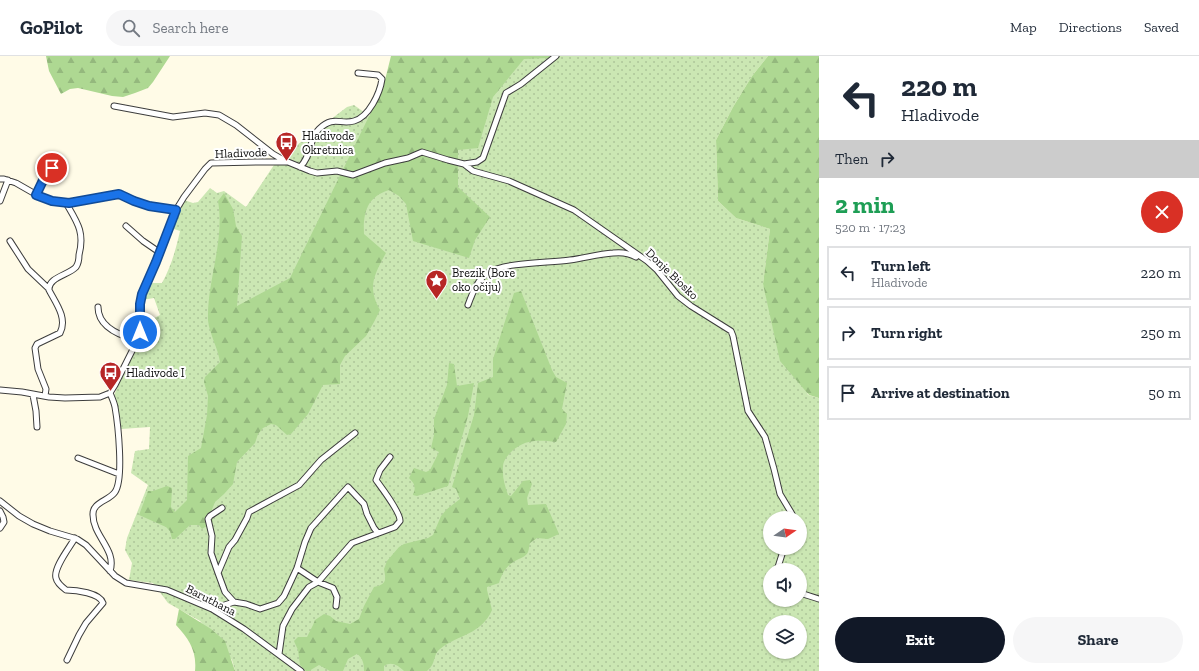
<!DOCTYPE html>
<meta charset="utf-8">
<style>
body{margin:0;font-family:"Zilla Slab",serif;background:#f6f6f7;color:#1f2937;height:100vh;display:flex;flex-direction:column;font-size:15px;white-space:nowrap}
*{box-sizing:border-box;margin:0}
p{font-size:13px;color:#747a83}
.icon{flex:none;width:22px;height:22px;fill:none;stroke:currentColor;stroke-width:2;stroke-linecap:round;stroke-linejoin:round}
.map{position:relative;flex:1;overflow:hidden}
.panel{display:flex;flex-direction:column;background:#fff;width:380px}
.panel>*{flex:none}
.guide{background:#fff;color:#1f2937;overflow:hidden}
.needle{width:26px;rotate:77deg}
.tools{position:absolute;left:763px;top:455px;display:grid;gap:8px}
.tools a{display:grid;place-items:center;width:44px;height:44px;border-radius:50%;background:#fff;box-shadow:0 1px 3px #0004;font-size:20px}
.pin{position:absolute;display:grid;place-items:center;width:34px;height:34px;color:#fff;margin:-17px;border:2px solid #fff;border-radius:50%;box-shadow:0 1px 4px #0007}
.me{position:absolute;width:44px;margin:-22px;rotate:0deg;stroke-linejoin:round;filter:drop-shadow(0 0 3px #0008)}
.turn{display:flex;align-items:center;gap:14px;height:84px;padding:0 16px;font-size:18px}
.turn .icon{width:52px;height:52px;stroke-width:2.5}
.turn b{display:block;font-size:28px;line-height:34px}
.then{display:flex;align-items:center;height:38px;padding:0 16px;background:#0003;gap:8px;font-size:15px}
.round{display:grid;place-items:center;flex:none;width:42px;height:42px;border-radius:21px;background:#f6f6f7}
.headline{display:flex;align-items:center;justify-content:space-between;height:68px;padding:0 16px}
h1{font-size:24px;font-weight:700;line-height:30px;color:#1e9e55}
.primary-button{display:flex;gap:8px;margin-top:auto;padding:8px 16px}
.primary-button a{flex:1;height:46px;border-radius:24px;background:#111827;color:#fff;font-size:16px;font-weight:700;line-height:46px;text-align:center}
.primary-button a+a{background:#f6f6f7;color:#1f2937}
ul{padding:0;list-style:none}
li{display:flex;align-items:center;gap:12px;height:54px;margin:0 8px 6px;padding:0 8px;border:2px solid #e0e1e3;border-radius:0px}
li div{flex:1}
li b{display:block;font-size:15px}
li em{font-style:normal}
header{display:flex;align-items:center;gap:24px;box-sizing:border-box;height:56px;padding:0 20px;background:#fff;border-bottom:1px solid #e0e1e3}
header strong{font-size:19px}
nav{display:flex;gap:22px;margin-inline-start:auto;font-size:14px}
.search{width:280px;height:36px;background:#f6f6f7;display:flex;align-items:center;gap:10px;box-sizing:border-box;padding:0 14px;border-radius:22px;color:#747a83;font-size:15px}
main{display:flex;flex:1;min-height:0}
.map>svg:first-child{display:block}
</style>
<header>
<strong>GoPilot</strong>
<div class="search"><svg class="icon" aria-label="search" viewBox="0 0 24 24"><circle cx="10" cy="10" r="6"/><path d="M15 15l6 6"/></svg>Search here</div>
<nav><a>Map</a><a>Directions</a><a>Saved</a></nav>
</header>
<main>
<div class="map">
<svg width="819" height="615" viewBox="0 0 819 615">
<defs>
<pattern id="grass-dots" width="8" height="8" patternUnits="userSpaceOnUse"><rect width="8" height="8" fill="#cbe7b3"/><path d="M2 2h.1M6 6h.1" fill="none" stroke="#adc599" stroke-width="1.8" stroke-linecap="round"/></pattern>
<pattern id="forest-firs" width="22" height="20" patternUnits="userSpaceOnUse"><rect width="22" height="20" fill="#aed892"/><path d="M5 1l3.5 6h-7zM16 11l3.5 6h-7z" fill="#94b87d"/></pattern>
</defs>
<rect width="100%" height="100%" fill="#fffbe7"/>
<path fill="url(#grass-dots)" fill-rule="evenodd" d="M510 0H768L752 20 733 51 716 84 718 145 736 162 770 173 763 228 808 339 819 342V615H235L232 604 200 565 168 547 153 527 129 524 132 507 125 494 127 482 148 429 131 417 135 395 149 393 150 371 121 373 118 351 114 340 118 329 141 284 143 268 160 259 154 242 142 244 149 227H162C171 211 176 193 180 175L171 172 178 153 184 144 193 147 198 146 210 132 217 137 224 135 246 151 282 97 293 92 347 51 354 49 382 69ZM770 462H800V492H770ZM770 514H800V544H770ZM770 566H800V596H770Z"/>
<path fill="url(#forest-firs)" d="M46 0H170L153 26 148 32 135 37 123 41 112 40 78 32 70 33 61 38 49 15Z
M391 0H552L549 2 524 3 493 41 478 92 458 94V131L490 161 475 184 469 202 413 185 406 148 399 140 389 134C367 141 363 156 364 178L386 197C374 219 367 231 380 254L374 266 366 280 345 300 340 309V328L323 329 308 358 291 378 287 379 276 369 271 368 263 372 258 378 255 387 237 406 233 428 224 438 215 446 211 456 213 466 202 473 199 469H190L175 483H172L170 475 166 471 139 459 148 435H153L167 430 172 432 171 451 175 456 187 444 188 400 201 392 207 359 208 340 204 326 205 321 220 306C218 292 209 277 208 264 207 224 225 185 218 145L224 137 233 153 236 170 242 180 237 250 290 222 373 52 385 24Z
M768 0H819V342L809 339 780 305 763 228 770 173 736 162 718 145 716 84 733 51 752 20Z
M521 235 552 314 556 321 567 327 562 353 567 358 566 368 556 386C538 384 526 383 512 395 507 400 503 405 503 411 502 421 505 430 508 439L511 440 523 425 530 424 532 428 527 442 528 449 546 448 559 478 548 483 537 482 530 487C529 489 529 494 528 496 526 501 520 502 515 505 506 510 502 517 499 527L487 531V534L492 554C481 579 459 578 440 593 435 597 435 602 433 607 432 610 429 613 427 615H404C398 609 391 605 384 610V615H364C364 608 363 602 357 598L348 603 343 615H330L319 609 309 615H306L300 609 298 594 294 585 298 581H307L313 569 315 564 324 558 330 560 336 565 350 568 359 563 364 550 374 531C387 528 386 524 384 513L387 505 399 491 404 488 428 482 433 479 441 460 447 453 460 443 456 433 452 431 474 359 478 327 493 321V303L514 237Z
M449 307 454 308 457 330 474 327 468 360 448 430 417 440 413 439C416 431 415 428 409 422L414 412 426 416 430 414 439 396 431 392 434 379V363L447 329Z
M179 553 211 573 225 585 235 615H195C197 595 189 583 176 569Z"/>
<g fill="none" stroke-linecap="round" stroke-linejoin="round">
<defs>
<path id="minor" d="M114 50 173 61 205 57 219 59 236 69 273 98 287 106
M464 108 477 106 483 102 506 37 521 28 556 0
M300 111C312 100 309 82 319 73 334 59 340 69 354 65 369 61 380 37 382 23L378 19 358 17
M0 123H4L16 127 37 139 52 145 69 147 119 138 134 145 149 149 176 154 156 206 142 238 140 247 141 268 138 283 115 329 110 337 100 341 65 342 49 341 22 336 0 334
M37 139 46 118 57 105
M0 145 8 124
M176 154 184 141 205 113 211 107 256 106H288L310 115 317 117 337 115 353 119 385 107 408 102 422 96 448 104 464 108 473 115 509 125 574 154 647 205 657 214 678 240 691 250 731 275 733 280 748 355 765 381 774 413 780 438 792 458V462
M126 170 143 185 159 196
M10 185 28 213 48 232
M468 249C472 238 478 222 489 216 508 206 548 207 570 204 585 202 598 198 613 197 621 196 629 197 636 201
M98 251C98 271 121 280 137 284
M33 339 36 355 37 371
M45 340 46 333 38 313 35 292 37 288 60 277C68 262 55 246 49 234 48 221 69 219 76 211 78 208 79 203 79 199 85 176 77 166 66 147
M78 402 119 418
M0 445 19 460 33 468 50 475 77 483 86 489 115 520 126 527 167 534 212 553 244 573 301 615
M0 455 3 461 4 466 0 472
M297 512 318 526 333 532 337 541 336 550
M778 514V511L784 492
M110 515C117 494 93 480 93 459 92 446 109 445 115 436 124 423 118 368 115 351 114 346 112 342 110 337
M218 517 211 497 212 480 208 463 210 460 222 452
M800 537 819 543
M234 546 225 536 218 517 229 491 235 484 247 462 249 456 299 429 321 404 355 377
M212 553 234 546 246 548 260 553 278 547 284 540 297 512 305 486 311 472 348 431 364 448 367 458 374 472 378 477
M279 598 283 570 292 553 309 531 318 526 352 487 395 471 400 465C401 457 381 431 376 424L380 414 390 401
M67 604 79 579 86 567 103 547C100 537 76 534 66 534 62 531 57 527 56 522 53 512 70 491 75 482"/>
</defs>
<use href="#minor" stroke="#3d3d3d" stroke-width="7"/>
<use href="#minor" stroke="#fff" stroke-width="5"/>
</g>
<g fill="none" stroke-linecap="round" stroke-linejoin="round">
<defs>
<path id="route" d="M52 112 46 118 36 139 52 145 69 147 119 138 134 145 149 150 176 154 156 206 142 238 140 248V276"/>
</defs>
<use href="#route" stroke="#114b97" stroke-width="10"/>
<use href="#route" stroke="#1a73e8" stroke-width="7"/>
</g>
<defs>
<symbol id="bus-pin" viewBox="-11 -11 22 30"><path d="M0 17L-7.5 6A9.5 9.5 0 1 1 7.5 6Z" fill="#b72625" stroke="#fff"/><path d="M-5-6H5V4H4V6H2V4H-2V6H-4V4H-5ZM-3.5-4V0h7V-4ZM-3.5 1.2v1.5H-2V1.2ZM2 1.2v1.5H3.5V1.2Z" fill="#fff"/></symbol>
<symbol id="sight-pin" viewBox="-11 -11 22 30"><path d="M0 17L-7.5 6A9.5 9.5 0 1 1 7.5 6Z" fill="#b72625" stroke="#fff"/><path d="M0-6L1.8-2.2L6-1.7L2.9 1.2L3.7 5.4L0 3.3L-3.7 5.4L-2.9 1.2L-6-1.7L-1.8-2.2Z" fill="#fff"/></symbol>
</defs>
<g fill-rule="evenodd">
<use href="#bus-pin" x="274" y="74" width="25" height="34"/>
<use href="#sight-pin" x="424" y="212" width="25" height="34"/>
<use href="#bus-pin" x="98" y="304" width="25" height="34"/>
</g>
<g text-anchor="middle" stroke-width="4" stroke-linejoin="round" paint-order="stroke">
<g font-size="12" fill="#0a0a0a" stroke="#fff" text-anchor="start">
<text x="302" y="84">Hladivode<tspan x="302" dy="14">Okretnica</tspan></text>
<text x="452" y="221">Brezik (Bore<tspan x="452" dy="14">oko očiju)</tspan></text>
<text x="126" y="321">Hladivode I</text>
</g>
<g font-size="12" fill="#0a0a0a" stroke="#fff">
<text transform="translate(241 97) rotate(-2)" y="4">Hladivode</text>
<text transform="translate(672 218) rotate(44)" y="4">Donje Biosko</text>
<text transform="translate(211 544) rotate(27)" y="4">Baruthana</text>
</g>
</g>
</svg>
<div class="tools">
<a><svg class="needle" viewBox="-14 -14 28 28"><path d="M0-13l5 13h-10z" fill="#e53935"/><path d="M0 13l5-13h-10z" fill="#747a83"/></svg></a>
<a><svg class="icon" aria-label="sound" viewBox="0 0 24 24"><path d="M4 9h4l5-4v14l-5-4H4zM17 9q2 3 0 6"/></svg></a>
<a><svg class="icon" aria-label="layers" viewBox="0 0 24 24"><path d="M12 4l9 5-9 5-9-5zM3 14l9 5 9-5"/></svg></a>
</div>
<div class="pin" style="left:52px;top:112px;background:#d93025"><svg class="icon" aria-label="arrive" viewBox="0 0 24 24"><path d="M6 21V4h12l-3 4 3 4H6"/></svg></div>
<svg class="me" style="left:140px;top:276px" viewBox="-20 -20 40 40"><circle r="17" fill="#1a73e8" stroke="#fff" stroke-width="3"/><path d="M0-11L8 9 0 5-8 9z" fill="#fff"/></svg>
</div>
<section class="panel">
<div class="guide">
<div class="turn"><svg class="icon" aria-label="left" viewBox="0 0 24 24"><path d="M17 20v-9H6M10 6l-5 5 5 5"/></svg><div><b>220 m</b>Hladivode</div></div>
<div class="then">Then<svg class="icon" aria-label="right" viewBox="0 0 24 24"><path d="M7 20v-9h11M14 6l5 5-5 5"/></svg></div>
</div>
<div class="headline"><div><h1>2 min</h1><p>520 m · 17:23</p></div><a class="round" style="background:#d93025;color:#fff"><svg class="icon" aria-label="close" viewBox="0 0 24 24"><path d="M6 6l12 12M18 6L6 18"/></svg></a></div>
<ul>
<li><svg class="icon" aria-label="left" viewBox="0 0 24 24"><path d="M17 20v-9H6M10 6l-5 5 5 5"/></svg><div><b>Turn left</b><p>Hladivode</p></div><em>220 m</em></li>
<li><svg class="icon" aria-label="right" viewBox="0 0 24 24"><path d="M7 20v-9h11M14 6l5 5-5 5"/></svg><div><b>Turn right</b></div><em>250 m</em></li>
<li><svg class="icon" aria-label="arrive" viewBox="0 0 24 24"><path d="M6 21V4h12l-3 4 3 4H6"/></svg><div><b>Arrive at destination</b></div><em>50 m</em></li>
</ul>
<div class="primary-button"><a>Exit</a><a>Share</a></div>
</section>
</main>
